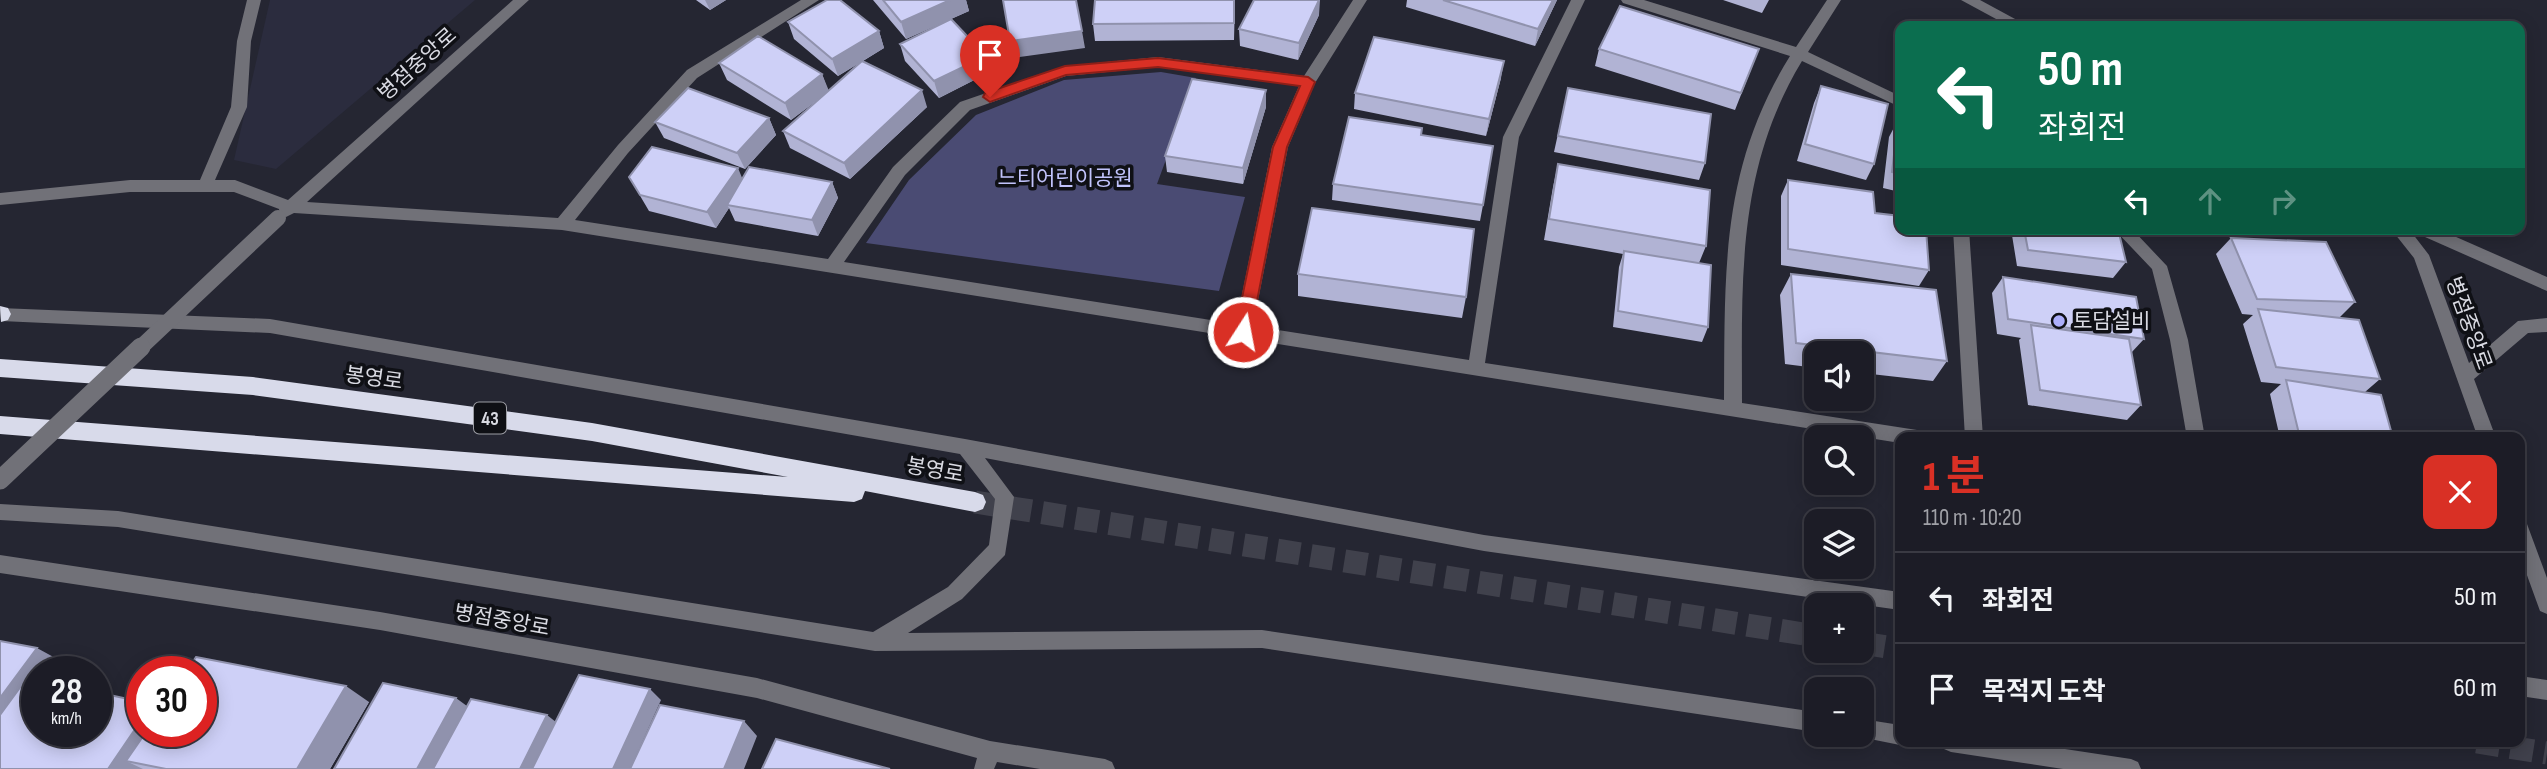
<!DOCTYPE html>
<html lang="ko">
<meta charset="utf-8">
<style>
body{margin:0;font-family:"Sofia Sans Condensed","Noto Sans KR",sans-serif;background:#25252e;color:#f1f3f6;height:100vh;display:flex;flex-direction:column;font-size:26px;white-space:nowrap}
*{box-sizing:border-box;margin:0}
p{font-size:23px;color:#a0a1a7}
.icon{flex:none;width:38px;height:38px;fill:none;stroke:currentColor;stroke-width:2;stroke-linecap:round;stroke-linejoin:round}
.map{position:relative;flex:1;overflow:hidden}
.drawer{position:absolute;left:1895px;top:432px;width:630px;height:315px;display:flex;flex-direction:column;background:#1c1c26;border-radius:14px;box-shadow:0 4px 18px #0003,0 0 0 2px #3a3a43}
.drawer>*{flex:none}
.hud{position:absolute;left:1895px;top:21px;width:630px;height:214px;border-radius:14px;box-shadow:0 4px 18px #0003,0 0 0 2px #3a3a43;background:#0b6e4f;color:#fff;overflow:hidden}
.controls{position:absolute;left:1804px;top:341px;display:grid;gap:14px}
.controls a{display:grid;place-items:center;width:70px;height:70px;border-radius:14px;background:#1c1c26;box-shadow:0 4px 18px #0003,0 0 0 2px #3a3a43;font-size:35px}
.speed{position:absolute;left:21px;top:656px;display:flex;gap:14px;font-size:35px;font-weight:700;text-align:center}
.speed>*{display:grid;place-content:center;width:91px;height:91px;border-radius:50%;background:#1c1c26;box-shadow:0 4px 18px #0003,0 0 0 2px #3a3a43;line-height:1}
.speed small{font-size:18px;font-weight:400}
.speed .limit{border:10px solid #d22;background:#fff;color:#111}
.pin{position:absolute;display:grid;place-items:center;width:60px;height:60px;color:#fff;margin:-72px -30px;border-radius:50% 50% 50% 0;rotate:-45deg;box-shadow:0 0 7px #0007}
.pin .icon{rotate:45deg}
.me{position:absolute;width:77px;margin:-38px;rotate:11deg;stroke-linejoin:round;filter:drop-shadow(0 0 5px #0008)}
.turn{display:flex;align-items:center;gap:24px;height:147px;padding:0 28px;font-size:32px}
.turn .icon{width:91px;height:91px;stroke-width:2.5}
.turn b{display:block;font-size:49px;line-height:60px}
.lanes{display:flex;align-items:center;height:66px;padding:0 28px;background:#0003;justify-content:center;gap:35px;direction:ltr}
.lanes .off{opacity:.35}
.round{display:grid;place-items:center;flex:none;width:74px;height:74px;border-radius:14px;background:#25252e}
.headline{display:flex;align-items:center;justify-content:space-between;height:119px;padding:0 28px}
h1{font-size:42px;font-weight:700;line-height:52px;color:#d93025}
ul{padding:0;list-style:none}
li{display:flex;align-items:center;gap:21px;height:91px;padding:0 28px;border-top:2px solid #3a3a43}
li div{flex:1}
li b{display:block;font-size:26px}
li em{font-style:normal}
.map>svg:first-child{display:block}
</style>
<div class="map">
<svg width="2547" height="769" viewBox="0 0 2547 769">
<rect width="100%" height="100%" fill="#252632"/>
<path fill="#2b2c3e" d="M270 0H475L276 169 234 160Z"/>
<path fill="#4a4b73" d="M1161 72 1196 78 1157 184 1245 197 1219 291 866 243 909 180 976 115 1064 80Z"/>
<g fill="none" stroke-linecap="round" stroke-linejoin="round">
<path stroke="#40414c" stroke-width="23" stroke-dasharray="23 11" stroke-linecap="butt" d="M975 502 1816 636
M1862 643 1900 649
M2477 742 2547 753"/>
<path fill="#717178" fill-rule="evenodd" d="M247 0H261L251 41 247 107 215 180H235L288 200 513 0H529L307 202 558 218 618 145 687 70 801 0H819L697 78 628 153 575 220 828 259 893 167 960 102 1065 66 1158 57 1304 76 1353 0H1367L1315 83 1288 147 1253 326 1469 360 1503 137 1571 0H1585L1519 137 1485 363 1724 400C1725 272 1720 169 1790 56L1623 3 1621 0H1644L1796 47 1827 0H1841L1808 52 1900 96V107L1802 61C1736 170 1742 281 1742 403L1917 430 1923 433 1926 438H1900V443L562 230 294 213 286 217 280 215 279 209 234 192H130L0 205V193L130 180H200L231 107 237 41ZM1158 67 1299 86 1272 147 1236 324 844 262 905 175 970 110 1066 76Z
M1961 0H1980L2028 26H2009Z
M1953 229H1969L1983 438H1965Z
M2114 229H2132L2167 266 2188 340 2205 438H2187L2170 340 2152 269Z
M2391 229H2409L2429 255 2469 363 2518 321 2547 318V332L2528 333 2474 379 2496 438H2478L2414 258Z
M2414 229H2438L2547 277V291L2416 233Z
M0 308 270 319 965 439 1484 535 1900 592V610L1484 551 985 458 1014 497 1005 555 962 599 908 633 1262 630 1816 712V732L1262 648 875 651 118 527 0 520V504L118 511 873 632 948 587 989 545 995 499 960 454 270 333 1 321Z
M2520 522 2527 524 2547 578V614L2540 611 2520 556Z
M0 555 380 612 757 678 990 741 1105 759 1112 762 1115 769H1040L997 762 994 769H974L977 758 757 698 380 630 0 573Z
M2520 676 2547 680V700L2520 696Z
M1862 719 1900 725V742H1907L1900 745 1855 736 1862 735Z
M1941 742H2018L2131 759 2138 762 2141 769H2063L1951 752 1944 749Z"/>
<path fill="#d8daea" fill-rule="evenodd" d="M0 306 8 308 11 314 8 320 1 322Z
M0 359 253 377 592 423 975 492 983 495 986 502 983 509 975 512 865 491 862 499 854 502 0 434V416L788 477 592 441 253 395 0 377Z"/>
<path stroke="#717178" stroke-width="16" d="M139 349 278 218"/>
<path stroke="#717178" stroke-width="19" d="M0 480 141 347"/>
</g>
<path fill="#b1b3d4" d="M696 0H726L710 10Z
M873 0H966L969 11 906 39Z
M1235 0 1234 40 1095 41 1093 24Z
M1407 0H1557L1535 46 1406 7Z
M1723 0H1769L1762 13Z
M1319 15 1298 60 1240 46 1239 29Z
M788 22 879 31 884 48 863 61 927 107 850 179 790 148 783 131 827 93 791 120 727 80 719 63 822 74 828 91 861 62 838 76 794 39Z
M900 44 990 72 939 98 905 61Z
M1599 49H1759L1735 110 1595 66Z
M1501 78 1486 136 1354 109 1355 93Z
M1821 86 1874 164 1866 180 1797 161 1814 103Z
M1568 88 1705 163 1699 180 1554 152Z
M1266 90V107L1243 184 1167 172 1165 156Z
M769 118 776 135 745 169 664 138 655 122Z
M1898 120 1900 121V192L1883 188 1889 137Z
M1421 135 1483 205 1480 221 1332 200 1333 184Z
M1558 164 1706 246 1699 263 1708 327 1702 342 1613 327 1619 267 1623 254 1544 240 1553 187Z
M629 177 743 178 832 182 838 198 818 236 735 221 729 208 716 228 649 211Z
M1788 180 1875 213 1929 270 1919 286 1781 265V196Z
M2011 229H2118L2126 262 2113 278 2017 266Z
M2231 238 2355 302 2339 318 2380 379 2365 392 2393 438H2280L2270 394 2281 384 2261 382 2243 324 2253 315 2242 314 2216 254Z
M1298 274 1466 297 1462 318 1298 296Z
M1791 274 1947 361 1933 381 1862 373V354H1816V368L1785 364 1780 295Z
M2003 277 2144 339 2131 353 2141 405 2127 420 2028 405 2019 340 2021 338 1997 334 1992 293Z
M0 641 59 660 51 672H37V732H142L369 702 330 769H0Z"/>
<path fill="#9092ad" d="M705 0H726L710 10Z
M950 0H966L969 11 906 39 901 22Z
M1319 0H1320L1319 15 1298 60 1299 43Z
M1553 0H1557L1535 46 1538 29Z
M879 31 884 48 838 76 832 59Z
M1082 31 1085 48 1013 58 1010 41Z
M986 56 990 72 939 98 934 81Z
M1504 61 1501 78 1486 136 1489 119Z
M822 74 829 91 791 120 785 103Z
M922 90 927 107 850 179 844 163Z
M1266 90V107L1243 184V168Z
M769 118 776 135 745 169 737 153Z
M738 168 745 185 727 205 729 208 716 228 707 212Z
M832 182 838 198 818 236 812 220Z
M37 648 59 660 51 672H37V691L0 739V698Z
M346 686 369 702 330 769H297Z
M650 689 661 700 630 769H613Z
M456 698 471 709 439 769H417Z
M547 715 561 726 540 769H520Z
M142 719V732H171L126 761 143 769H108Z
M744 721 757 736 744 769H724Z"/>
<path fill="#ced0f7" stroke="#9092ad" stroke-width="2" d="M827 0H840L879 31 832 59 788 22Z
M883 0H950L901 22Z
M1003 0H1076L1082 31 1010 41Z
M1095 0H1234V23L1093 24Z
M1254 0H1319L1299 43 1239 29Z
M1443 0H1553L1538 29Z
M1620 6 1759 49 1741 93 1599 49Z
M951 19 986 56 934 81 900 44Z
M758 36 822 74 785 103 719 63Z
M1374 37 1504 61 1489 119 1355 93Z
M862 61 922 90 844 163 783 131Z
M1192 79 1266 90 1243 168 1165 156Z
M1821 86 1888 104 1874 164 1805 144Z
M688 88 769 118 737 153 655 122Z
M1568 88 1711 114 1705 163 1558 136Z
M1349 117 1422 128 1421 135 1493 146 1483 205 1333 184Z
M1898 120 1900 121V174L1892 172Z
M652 147 738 168 707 212 640 195 629 177Z
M1558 164 1710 190 1706 246 1549 219Z
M749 167 832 182 812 220 727 205Z
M1788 180 1873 192 1875 213 1900 216V229H1926L1929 270 1788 249Z
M1312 208 1474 229 1466 297 1298 274Z
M2024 229H2118L2126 262 2028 250Z
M2231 238 2326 242 2355 302 2257 299Z
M1624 251 1711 265 1708 327 1618 311Z
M1791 274 1936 290 1947 361 1796 343Z
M2003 277 2136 297 2144 339 2008 319Z
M2258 309 2359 320 2380 379 2276 367Z
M2031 325 2129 339 2141 405 2040 390Z
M2286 380 2381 395 2393 438H2300Z
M0 641 37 648 0 698Z
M196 657 346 686 297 769H166L126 761 146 732H201V672H186Z
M579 675 650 689 613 769H532Z
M27 678 37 680V732H96V692L142 702V719L108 769H0V715Z
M383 683 456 698 417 769H334Z
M471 699 547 715 520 769H433Z
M660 705 744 721 724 769H630Z
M776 739 890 769H762Z"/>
<path fill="#d93025" stroke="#8d1f18" stroke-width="2" d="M1158 58 1308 77 1315 82 1287 147 1251 332 1243 338 1235 332 1273 147 1300 86 1158 67 1066 75 990 102 983 97 985 93 1065 66Z"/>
<circle fill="#adaffb" stroke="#0f1015" stroke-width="2.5" cx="2059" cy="321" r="7"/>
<g text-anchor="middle" stroke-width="7" stroke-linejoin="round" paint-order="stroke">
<rect fill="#0f1015" stroke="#9c9da4" stroke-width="2" x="474" y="402.5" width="32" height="31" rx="5"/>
<g font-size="19" font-weight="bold" fill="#d9dae2">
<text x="490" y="425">43</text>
</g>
<g font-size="21" fill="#d9dae2" stroke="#0f1015">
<text transform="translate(417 64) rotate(-42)" y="7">병점중앙로</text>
<text transform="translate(2469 323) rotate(70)" y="7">병점중앙로</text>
<text transform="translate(374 378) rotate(8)" y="7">봉영로</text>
<text transform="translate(935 470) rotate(10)" y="7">봉영로</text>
<text transform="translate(502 620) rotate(10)" y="7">병점중앙로</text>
</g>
<g font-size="21" fill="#c1c3fb" stroke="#0f1015">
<text x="1065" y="185">느티어린이공원</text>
</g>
<g font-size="21" fill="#d9dae2" stroke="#0f1015" text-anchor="start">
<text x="2073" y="328">토담설비</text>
</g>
</g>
</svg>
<div class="controls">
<a><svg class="icon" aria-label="sound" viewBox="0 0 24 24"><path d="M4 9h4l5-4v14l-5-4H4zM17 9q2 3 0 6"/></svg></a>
<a><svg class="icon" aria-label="search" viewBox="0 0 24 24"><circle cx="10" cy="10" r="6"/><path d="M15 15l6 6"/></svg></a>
<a><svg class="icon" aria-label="layers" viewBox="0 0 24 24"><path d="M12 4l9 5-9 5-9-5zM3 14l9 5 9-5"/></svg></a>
<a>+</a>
<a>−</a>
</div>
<div class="speed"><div>28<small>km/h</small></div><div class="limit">30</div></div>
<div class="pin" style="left:990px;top:97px;background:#d93025"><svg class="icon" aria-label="arrive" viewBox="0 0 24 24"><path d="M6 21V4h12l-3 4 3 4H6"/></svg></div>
<svg class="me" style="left:1243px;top:332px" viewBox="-20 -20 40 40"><circle r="17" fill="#d93025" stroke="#fff" stroke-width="3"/><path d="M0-11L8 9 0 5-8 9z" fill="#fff"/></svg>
<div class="hud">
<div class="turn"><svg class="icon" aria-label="left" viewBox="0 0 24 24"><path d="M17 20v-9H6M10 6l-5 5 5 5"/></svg><div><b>50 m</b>좌회전</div></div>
<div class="lanes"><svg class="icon" aria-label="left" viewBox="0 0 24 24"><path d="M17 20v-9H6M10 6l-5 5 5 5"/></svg><svg class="icon off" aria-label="ahead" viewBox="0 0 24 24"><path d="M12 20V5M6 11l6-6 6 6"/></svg><svg class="icon off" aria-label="right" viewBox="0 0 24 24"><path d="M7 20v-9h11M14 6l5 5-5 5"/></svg></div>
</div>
<section class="drawer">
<div class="headline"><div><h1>1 분</h1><p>110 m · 10:20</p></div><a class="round" style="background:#d93025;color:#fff"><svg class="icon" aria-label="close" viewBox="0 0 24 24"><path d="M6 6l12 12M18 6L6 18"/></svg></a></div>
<ul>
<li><svg class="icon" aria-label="left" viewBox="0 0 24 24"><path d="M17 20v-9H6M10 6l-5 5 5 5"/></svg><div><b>좌회전</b></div><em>50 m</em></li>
<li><svg class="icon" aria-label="arrive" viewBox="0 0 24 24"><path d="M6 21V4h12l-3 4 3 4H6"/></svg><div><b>목적지 도착</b></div><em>60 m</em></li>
</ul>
</section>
</div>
